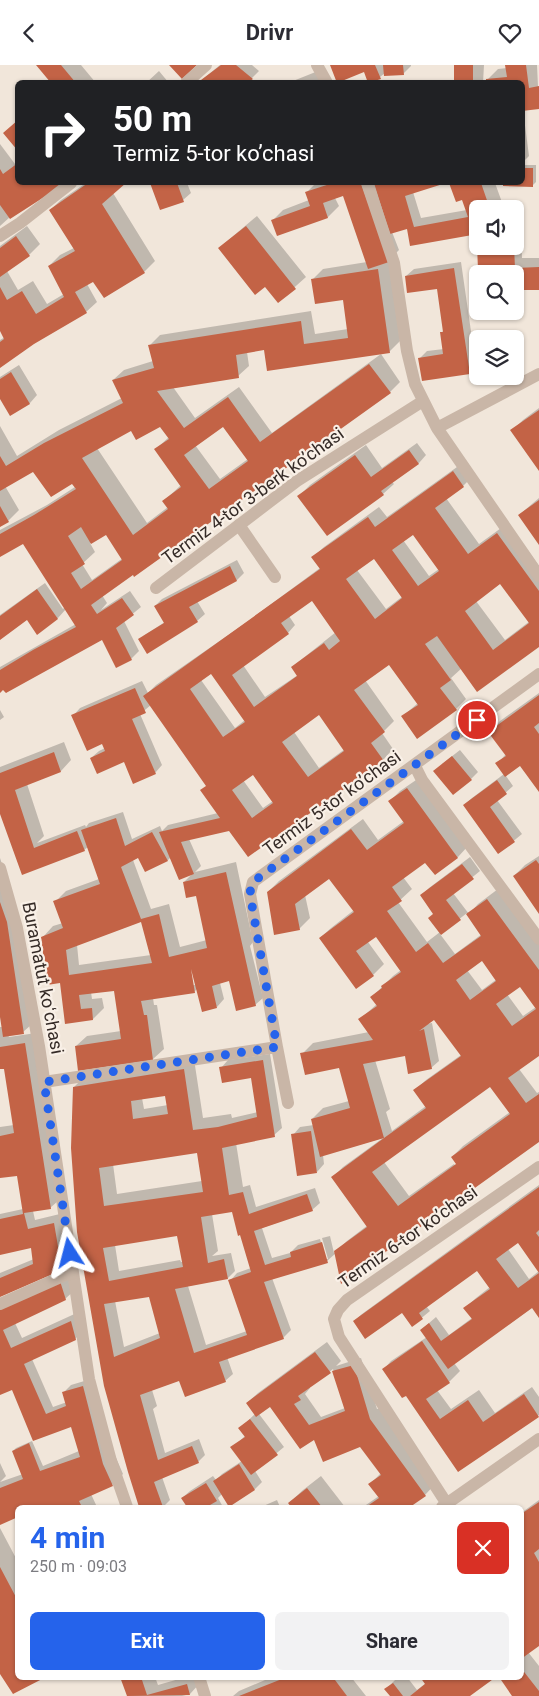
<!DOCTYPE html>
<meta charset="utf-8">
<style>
body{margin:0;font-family:Roboto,sans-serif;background:#f2f2f3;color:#2b2b33;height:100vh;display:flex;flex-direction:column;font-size:19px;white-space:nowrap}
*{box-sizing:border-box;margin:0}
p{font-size:16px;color:#7c7c81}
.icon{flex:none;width:28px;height:28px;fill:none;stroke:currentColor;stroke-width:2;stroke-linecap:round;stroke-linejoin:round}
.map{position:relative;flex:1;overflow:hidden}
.side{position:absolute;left:15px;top:1440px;width:509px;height:175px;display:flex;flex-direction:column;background:#fff;border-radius:8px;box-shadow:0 1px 4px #0004}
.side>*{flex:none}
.top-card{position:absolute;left:15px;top:15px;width:510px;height:105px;border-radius:8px;box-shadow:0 1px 4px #0004;background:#202124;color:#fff;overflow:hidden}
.fabs{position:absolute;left:469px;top:135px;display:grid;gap:10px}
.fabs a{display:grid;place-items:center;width:55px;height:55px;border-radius:8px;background:#fff;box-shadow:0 1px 4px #0004;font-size:25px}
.pin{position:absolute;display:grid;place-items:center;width:42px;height:42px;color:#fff;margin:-21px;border:2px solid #fff;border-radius:50%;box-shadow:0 1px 5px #0007}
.me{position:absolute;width:55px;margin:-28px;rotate:351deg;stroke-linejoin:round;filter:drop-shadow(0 0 4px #0008)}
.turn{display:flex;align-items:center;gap:18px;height:105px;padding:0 15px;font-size:22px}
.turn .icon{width:65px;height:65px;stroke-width:2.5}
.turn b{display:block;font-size:35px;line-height:42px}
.round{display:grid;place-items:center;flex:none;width:52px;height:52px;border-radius:8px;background:#f2f2f3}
.head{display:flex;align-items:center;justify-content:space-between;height:85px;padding:0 15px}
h1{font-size:30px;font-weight:700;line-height:38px;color:#2563eb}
.button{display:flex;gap:10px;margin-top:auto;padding:10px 15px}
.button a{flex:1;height:58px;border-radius:8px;background:#2563eb;color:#fff;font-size:20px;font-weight:700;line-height:58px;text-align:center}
.button a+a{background:#f2f2f3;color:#2b2b33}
header{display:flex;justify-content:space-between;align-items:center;height:65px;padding:0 15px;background:#fff;font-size:22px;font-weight:700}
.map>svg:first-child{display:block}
</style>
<header><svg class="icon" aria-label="back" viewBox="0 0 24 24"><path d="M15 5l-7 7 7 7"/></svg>Drivr<svg class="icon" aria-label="heart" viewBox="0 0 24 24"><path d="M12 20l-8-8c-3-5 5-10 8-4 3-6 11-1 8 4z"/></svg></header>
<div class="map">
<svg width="539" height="1631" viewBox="0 0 539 1631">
<rect width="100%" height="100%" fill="#f1e6da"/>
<path fill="#0003" fill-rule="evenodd" d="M38 0H81L96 18H53Z
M220 0H252L259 6 252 13 244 18H198Z
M331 0H411V1L403 9 385 8 380 12 365 5Z
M455 0H484L483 18H455Z
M507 0H537L539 43 523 45 529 91 522 98V18L487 15 498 4 507 3Z
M323 4 327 18H288Z
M159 6 169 18H146Z
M0 79 15 99 18 97V118H62L10 152 0 161Z
M522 100H536V117L532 121 505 120V118H522Z
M86 118H124L113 128 155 196 144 207 105 232 94 215 87 219 97 237 86 247 33 278 0 302V275L5 272 0 264V181L27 161 40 179 29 190 7 206 18 225 33 216 47 239 64 229 49 201 60 190 74 183 50 145 61 135Z
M151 118H187L191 128 183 135 160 143Z
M316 118H443L413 127 421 153 467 145 463 133 457 135 451 118H495L503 140 520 139 522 193H539V224H515V209L490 202 478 181H515V144H478V167L411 179 412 161 392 167 399 185 389 195 400 276 389 287 265 284 247 287 249 301 238 311 173 322 195 353 239 322 272 368 381 289 400 317 390 327 102 530 107 538 101 545 130 526 141 542 124 556 139 586 131 594 103 574 0 626V602L76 559 66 544 58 553 37 568 27 554 0 573V550L45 518 63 544 65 542 24 477 0 490V465L47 440 75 422 72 417 34 405 5 421 19 445 8 456 0 461V361L17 391 59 365 122 333 113 315 124 305 153 296 149 281 160 270 311 246 315 269 348 264 344 234 312 215 323 204 367 197 344 130 335 133 339 141 328 152 278 170 273 155 283 145 309 135 306 128ZM223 360 248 394 220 414 195 380ZM160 361 169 372 156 384 181 420 164 436 168 442 147 458 97 383 132 364ZM106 468 123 493 92 515 82 499 95 487 90 478Z
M257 151 306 212 278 237 265 220 219 183Z
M461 197 476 301 469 308 420 293 427 286 444 284 441 268 444 265 438 222 406 211 414 204Z
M19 300 37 330 30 338 11 349 0 331V312Z
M539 343V404L512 366 523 355Z
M417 378 426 390 419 398 392 417 394 419 383 429 299 431 310 420 366 380 382 403Z
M464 397 474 410 463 421 446 433 479 479 508 458 539 501V580L462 603 451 613 466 634 456 644 403 651 418 638 389 598 365 615 394 656 382 668 393 684 383 695 230 764 189 774 201 801 195 807 236 797 253 877 250 881 263 933 255 940 230 915 220 918 224 934 217 942 198 923 194 927 153 933 154 940H157L164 984 153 994 76 981 87 971 121 966 115 924 91 927 92 934 102 933 104 943 93 954 66 958 61 917 43 872 53 861 63 858 55 837 66 826 99 814 88 782 84 785 22 808 0 745V702L64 677 71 695 61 706 27 719 44 771 37 778 85 760 86 762 89 758 123 747 132 774 160 761 162 766 168 760 218 748 207 721 151 640 140 649 162 700 155 708 124 695 91 693 99 686 105 683 102 678 73 651 80 643 142 616 148 628 156 620 247 557 320 503 313 492 324 482 379 442 387 452ZM413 468 439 504 429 511 403 475ZM374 492 403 531 386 544 357 505ZM501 518 530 556 505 575 476 536ZM312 535 336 567 292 602 298 610 265 632 243 600 288 568 295 560 289 551ZM212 608 245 655 235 663 201 615ZM319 649 345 684 319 703 294 667ZM253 708 273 736 263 743 243 715ZM139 792 145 805 168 795 171 792 193 808 184 817 197 830 207 875 180 882 169 839 151 844 133 795ZM142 856 151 890 79 900 77 880ZM189 896H192L195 920H192Z
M539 433V478L519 450Z
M237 495 244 508 237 515 197 536 205 549 197 556 143 571 165 557 155 541 162 534Z
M539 628V725L520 700 506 711 513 721 497 735 522 769 499 788 464 740 472 733 504 709 497 699 506 689 490 667 500 656Z
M0 645 4 652 0 655Z
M460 685 478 707 471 714 442 699Z
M419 713 468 781 458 792 435 809 426 796 403 812 412 824 398 837 427 877 440 867 434 848 421 831 429 823 470 792 480 806 453 828 469 849 478 839 498 824 539 880V990L519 1004 537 1028 539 1027V1076L452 1092 463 1081 510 1047 490 1020 384 1097 409 1131 454 1099 472 1124 336 1188 327 1196 272 1213 291 1265 283 1273 227 1292 233 1309 225 1316 180 1315 152 1325 157 1341 153 1344 165 1388 199 1374 205 1390 198 1397 162 1412 170 1435 163 1442H141L116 1361 74 1022 85 1011 194 994 203 1053 231 1049 232 1053 258 1047 252 1012 221 1003 228 995 270 989 282 1063 274 1070 236 1078 243 1122 250 1120 256 1142 315 1123 320 1138 312 1145 262 1163 272 1193 290 1188 298 1180 320 1174 326 1194H328L322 1173 330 1171 334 1188 347 1176 368 1160 333 1112 343 1102 383 1073 323 1090 324 1099 317 1107 293 1070 300 1062 314 1060 312 1054 323 1043 349 1036 340 1002 302 989 313 978 369 967 359 955 377 939 372 932 393 911 401 905 376 870 368 877 384 899 373 910 320 873 331 863 354 845 330 812 305 830 310 853 299 864 268 827 279 816 363 754 378 775 404 756 390 736 400 726ZM467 848 482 869 455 889 440 869ZM482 894 497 914 482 925 467 905ZM520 920 536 942 523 951 507 929ZM434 953 461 990 426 1015 415 1025 426 1041 392 1066 386 1047 390 1044 375 995 406 990 431 1003 439 996 432 958 426 959ZM166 1029 168 1040 144 1044 142 1033ZM198 1086 202 1116 117 1129 113 1099ZM233 1144 251 1203 237 1208 230 1216 247 1266 206 1280 188 1221 228 1213 235 1206 231 1188 212 1191 218 1186 212 1149ZM178 1169 183 1197H181L180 1195 119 1206 115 1180ZM150 1231 160 1268 124 1282 115 1236Z
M539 791V847L514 811 525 800Z
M0 793 17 846 31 960 23 967 8 970 9 972 36 968 58 1136 50 1143 33 1146 35 1155 64 1148 72 1193 61 1204 0 1231V1208L34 1194 32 1181 0 1188V1149L23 1144 18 1109 0 1112V1062L14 1060 5 1002 0 1003V962H3L0 946Z
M539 1120V1206L518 1177 508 1184 529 1214 539 1206V1238L454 1298 460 1306 449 1317 437 1325 451 1344 479 1325 495 1348 532 1322 539 1332V1350L458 1405 408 1331 384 1304 391 1296 427 1272 421 1265 436 1252 449 1270 472 1253 465 1243 476 1233 490 1222 477 1205 426 1241 430 1246 413 1260 403 1246 354 1256 362 1249Z
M71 1207 76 1224 65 1234 15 1258 22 1273 81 1246 86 1263 75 1274 32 1294 53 1342 67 1337 64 1327 71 1320 91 1314 114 1388 123 1409 112 1420 91 1429 97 1442H18L0 1458V1417L23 1409 13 1386 16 1383 32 1376 43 1401 79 1386 72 1360 33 1374 13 1323 0 1329V1240Z
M327 1277 341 1296 336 1301 361 1293 377 1344 384 1341 438 1416 425 1430 408 1442H363L379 1431 370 1419 381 1408 360 1381 315 1374 270 1340 259 1349 284 1382 255 1406 262 1417 255 1424 222 1429 218 1433 223 1442H188L182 1433 190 1426 213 1411 216 1415 222 1409 242 1396 232 1383 245 1371 240 1363 255 1349 247 1338 258 1328ZM333 1304 345 1343 321 1352 305 1329 310 1323V1322Z
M0 1398 6 1411 0 1417Z
M321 1411 345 1442H293L289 1438 303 1425Z
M277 1435 280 1442H261Z
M539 1435V1580L528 1587 539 1601V1631H514L521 1612V1448Z
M0 1463 18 1497V1612L13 1627 0 1607Z
M122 1612H155L158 1620 186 1612H199L200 1618 190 1629 182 1631H129Z
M272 1612H351L366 1631H233L239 1626Z
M398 1612H407L417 1625 426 1618 469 1631H391L386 1624Z"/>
<path fill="#c36346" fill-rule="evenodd" d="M36 0H61L76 18H51Z
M169 0H197L182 14Z
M221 0H236L253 14 247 18H197Z
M330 0H375L381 14 368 18 364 7 337 18Z
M383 0H403L404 10 384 11Z
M454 0H473V18H454Z
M505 0H526L529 23 539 21V44L522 46V18H486V14L507 12Z
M18 55V86L3 68Z
M18 98V118H64L52 127 10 154 0 140V104L3 109Z
M522 103H533V122L503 121V118H522Z
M88 118H126L102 139 145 208 104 233 93 217 75 227 87 248 34 279 0 303V277L4 274 0 266V222L7 235 22 226 36 249 64 232 48 201 75 186 49 145Z
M150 118H177L184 137 160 145Z
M333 118H361L389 197 368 204 343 131 323 138 328 153 277 171 271 155 310 141 305 127Z
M374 118H446L405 131 414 162 468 152 462 135 456 137 449 118H481L490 144H478V169L410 181 407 164 390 169Z
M246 161 296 224 278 238 265 222 255 230 218 183Z
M16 171 30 191 0 212V183Z
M477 181H514L515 203 539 202V225H515V209H489V203L478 204Z
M454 203 470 309 422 316 418 293 443 289 440 267H443L437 224 407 228 405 211Z
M378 204 390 288 267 306 264 285 236 290 239 313 157 326 184 363 228 332 260 377 369 299 391 328 134 512 133 510 91 540 97 549 122 533 134 550 116 563 132 595 116 603 102 575 6 628 3 625 0 628V605L33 585 76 562 23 479 0 492V469L34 450 76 424 72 419 51 432 33 407 0 426V391L6 401 44 378 123 338 112 315 154 303 148 280 301 256 304 279 348 273 343 235 315 239 311 214ZM160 362 169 374 154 384 181 422 162 436 168 444 133 470 82 393 131 366 136 375ZM223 362 248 396 209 424 184 390ZM81 462 91 479 106 470 122 495 81 524 71 508 85 499 68 471Z
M11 307 30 339 10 351 0 334V314Z
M539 345V406L510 365Z
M409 385 419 399 381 426 384 430 327 471 297 431 355 390 371 412Z
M453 406 464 422 435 443 468 489 497 468 539 526V582L477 627 437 571 425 579 451 615 440 623 457 645 417 674 401 651 418 640 389 600 354 625 385 667 371 678 384 696 248 792 229 766 181 777 194 809 179 815 159 767 220 753 200 725 206 721 143 631 320 504 311 492 368 452 375 462ZM413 470 439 506 418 521 392 485ZM374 494 402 533 375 554 346 514ZM500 519 529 558 493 585 465 546ZM312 536 340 576 329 585 324 578 291 602 297 611 254 642 232 610 289 569 281 558ZM211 609 245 657 223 672 190 624ZM319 650 344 686 308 712 282 677ZM253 710 273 738 252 753 232 725Z
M539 435V480L518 450Z
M0 441 9 457 0 462Z
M230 501 237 516 189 542 198 557 147 589 138 574 164 558 154 541Z
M37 524 58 554 37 570 27 555 0 575V551Z
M135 623 146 648 132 654 156 709 133 719 124 697 97 709 90 693 105 686 102 679 87 686 71 650Z
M539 630V658L534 662 539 669V727L520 701 505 712 495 698 506 691 488 667Z
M54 687 61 707 15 725 34 783 77 766 85 786 22 810 0 749V708Z
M452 691 472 715 453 730 433 706Z
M497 715 507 729 490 742 515 777 498 789 463 740Z
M407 723 458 793 435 810 425 798 392 822 402 836 387 846 416 887 428 878 443 898 481 871 466 849 487 834 539 905V991L508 1013 526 1038 539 1029V1077L341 1219 334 1186 367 1162 331 1112 384 1073 320 1092 311 1054 350 1043 339 1003 305 1010 300 988 373 975 358 954 377 941 370 932 382 923 381 921 401 907 376 872 356 886 374 911 356 924 319 873 354 847 329 814 295 839 300 865 274 870 267 827 351 764 367 785 404 758 388 736ZM482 896 496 916 470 935 456 915ZM520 922 536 944 512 961 496 939ZM434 955 461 991 413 1025 426 1043 384 1073 363 999 405 991 408 1009 432 1004 424 964 419 966ZM490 1022 510 1049 451 1092 456 1099 398 1141 372 1107Z
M116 753 125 781 152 767 168 796 145 807 138 793 121 802 141 854 159 849 169 892 207 883 196 831 186 833 183 817 226 807 256 941 236 946 229 916 212 921 217 943 202 947 191 904 195 928 141 936 144 950H147L153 995 78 1006 75 981 121 974 114 926 79 930 81 944 92 943 93 955 65 959 60 918 47 920 41 872 63 863 53 836 100 819 81 765ZM141 857 152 898 69 910 66 885Z
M536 795 539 799V849L513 811Z
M462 799 474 814 446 835 461 855 441 870 428 853 433 849 420 830Z
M0 837 7 857 24 969 3 972 0 952Z
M25 978 51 1144 24 1148 28 1164 54 1158 62 1205 0 1232V1213L33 1199 31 1183 0 1190V1154L23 1149 17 1111 0 1113V1071L14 1068 4 1004H0V982Z
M263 995 275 1072 222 1083 229 1130 243 1127 249 1149 307 1129 313 1146 254 1166 265 1200 291 1192 290 1187 322 1177 328 1198 264 1217 284 1274 219 1297 226 1317 185 1332 179 1316 140 1330 158 1395 192 1381 199 1398 154 1417 163 1442H139L128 1407 104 1321 77 1167 71 1083 73 1022 184 1004 193 1065 218 1062 257 1052 251 1013 222 1018 219 1002ZM165 1031 168 1049 133 1054 131 1036ZM197 1088 203 1127 104 1141 99 1103ZM232 1147 238 1171 240 1170 251 1207 228 1215 247 1270 194 1288 175 1224 228 1214 224 1194 208 1198 201 1152ZM177 1171 183 1202 109 1216 103 1183ZM149 1232 160 1273 114 1292 104 1239Z
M311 1066 317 1108 297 1111 291 1069Z
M539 1122V1165L536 1168 539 1172V1253L532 1243 448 1304 420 1265 429 1258 441 1276 472 1254 463 1243 490 1224 477 1206 419 1248 423 1254 412 1262 402 1248 365 1274 353 1256ZM518 1178 539 1208 518 1223 496 1194Z
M60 1216 66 1235 3 1265 11 1283 71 1256 76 1275 24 1299 46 1349 66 1341 62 1327 83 1321 103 1399 113 1421 79 1436 82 1442H18V1452L0 1460V1423L23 1414 12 1386 29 1378 40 1406 80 1392 71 1362 33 1376 12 1325 0 1330V1244Z
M422 1276 450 1318 426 1334 440 1354 468 1335 483 1357 524 1329 539 1352 458 1407 406 1331 402 1333 382 1304Z
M315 1287 331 1308 298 1331 301 1335 294 1339 309 1360 345 1346 332 1306 354 1300 370 1354 426 1431 410 1442H366L379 1433 368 1419 381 1410 360 1382 323 1397 314 1375 300 1384 270 1342 256 1352 246 1338Z
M250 1354 278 1390 251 1410 230 1382 245 1372 238 1363Z
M239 1399 255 1425 229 1442 213 1416Z
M206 1418 217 1436 210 1440 212 1442H187L181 1433Z
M307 1423 322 1442H291L288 1438Z
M539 1437V1484L534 1488 539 1497V1581L521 1594V1449Z
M0 1502 18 1536V1612H46L13 1629 0 1609Z
M521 1603 539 1626V1631H512L499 1612H521Z
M120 1612H141L147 1630 187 1619 190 1630 127 1631Z
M287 1612H338L335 1615 347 1631H239Z
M420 1612H496L470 1631H410L425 1619Z
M393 1618 403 1631H390L384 1624Z"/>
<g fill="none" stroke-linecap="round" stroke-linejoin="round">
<path stroke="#c9b6a7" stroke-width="12" d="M239 460 275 512"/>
<path stroke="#c9b6a7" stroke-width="12" d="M317 0 327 18
M186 18 206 0
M367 118 394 198 407 286 415 319 437 363 539 511
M0 171 20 158 71 118
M437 363 539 309
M156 523 297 416 423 336
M415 701 422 715 539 874
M0 803 17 863 39 981 89 1314 111 1396 127 1442
M277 982 288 1038
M44 1017 277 982 250 829 253 817 539 609
M0 1239 72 1207
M447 1439 339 1272 334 1254 338 1245 347 1235 539 1102
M442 1442 539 1374
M199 1612 205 1631"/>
</g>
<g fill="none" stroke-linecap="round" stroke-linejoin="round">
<path stroke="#2563eb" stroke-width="9" stroke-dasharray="0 16.2" d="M70 1188 44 1017 277 982 250 829 251 821 257 814 477 655"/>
</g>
<g text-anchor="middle" stroke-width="4.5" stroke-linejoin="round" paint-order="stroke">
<g font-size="18" fill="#352b27" stroke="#f9f0e7">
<text transform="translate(253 431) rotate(-36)" y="6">Termiz 4-tor 3-berk koʼchasi</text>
<text transform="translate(332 738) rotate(-36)" y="6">Termiz 5-tor koʼchasi</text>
<text transform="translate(43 913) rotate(79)" y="6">Buramatut koʻchasi</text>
<text transform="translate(408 1172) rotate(-35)" y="6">Termiz 6-tor koʼchasi</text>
</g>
</g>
</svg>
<div class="fabs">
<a><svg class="icon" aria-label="sound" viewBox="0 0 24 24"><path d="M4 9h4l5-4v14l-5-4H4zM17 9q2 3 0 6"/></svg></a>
<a><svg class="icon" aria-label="search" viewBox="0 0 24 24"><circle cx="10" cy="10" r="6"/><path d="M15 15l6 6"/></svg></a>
<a><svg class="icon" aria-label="layers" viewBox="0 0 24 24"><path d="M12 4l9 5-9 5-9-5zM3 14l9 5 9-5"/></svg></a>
</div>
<div class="pin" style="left:477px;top:655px;background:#d93025"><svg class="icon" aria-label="arrive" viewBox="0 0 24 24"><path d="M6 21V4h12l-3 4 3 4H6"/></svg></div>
<svg class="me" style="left:70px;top:1188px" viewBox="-20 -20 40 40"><path d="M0-17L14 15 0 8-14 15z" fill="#2563eb" stroke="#fff" stroke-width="4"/></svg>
<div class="top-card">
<div class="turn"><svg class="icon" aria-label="right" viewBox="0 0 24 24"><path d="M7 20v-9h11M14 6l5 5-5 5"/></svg><div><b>50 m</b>Termiz 5-tor koʼchasi</div></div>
</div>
<section class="side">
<div class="head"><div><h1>4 min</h1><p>250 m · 09:03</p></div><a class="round" style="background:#d93025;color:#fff"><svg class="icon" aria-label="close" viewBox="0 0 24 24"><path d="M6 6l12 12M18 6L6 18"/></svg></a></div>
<div class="button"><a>Exit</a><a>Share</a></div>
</section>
</div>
